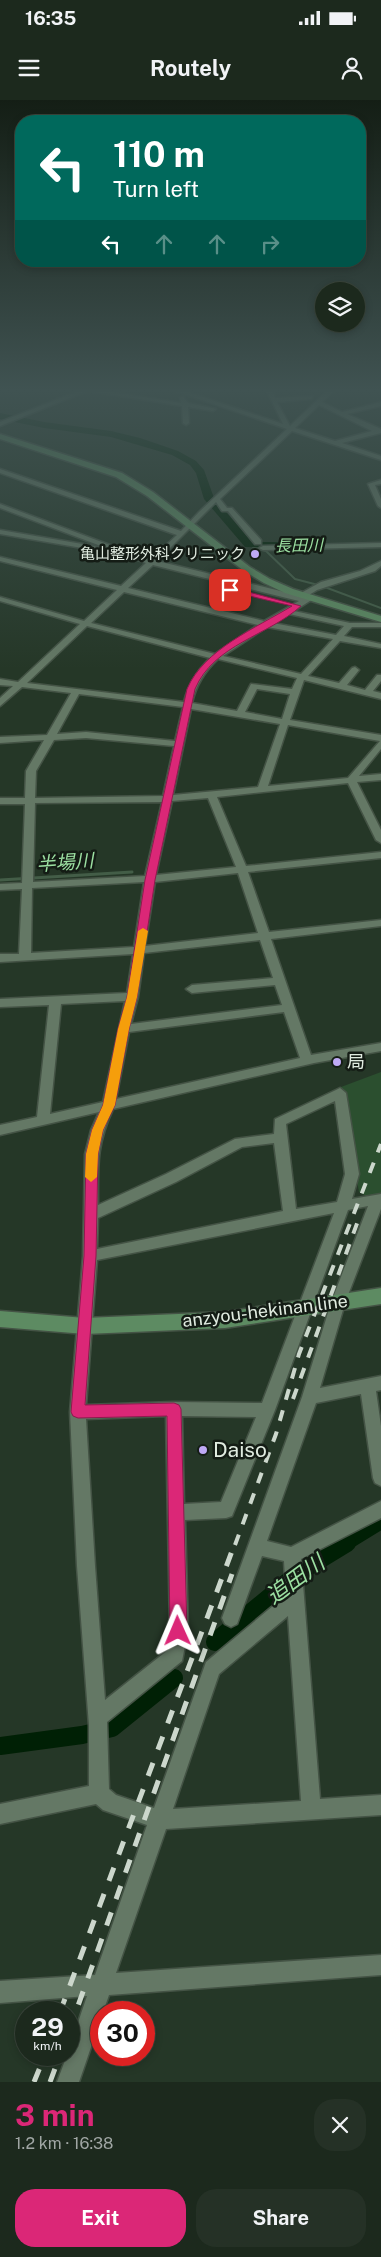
<!DOCTYPE html>
<meta charset="utf-8">
<style>
body{margin:0;font-family:"Public Sans","Noto Sans JP",sans-serif;background:#253126;color:#f1f3f6;height:100vh;display:flex;flex-direction:column;font-size:19px;white-space:nowrap}
*{box-sizing:border-box;margin:0}
p{font-size:16px;color:#a0a6a4}
.icon{flex:none;width:28px;height:28px;fill:none;stroke:currentColor;stroke-width:2;stroke-linecap:round;stroke-linejoin:round}
.map{position:relative;height:1982px;overflow:hidden}
.details{display:flex;flex-direction:column;background:#1c291d;flex:1}
.details>*{flex:none}
.hud{position:absolute;left:15px;top:15px;width:351px;height:152px;border-radius:20px;box-shadow:0 2px 8px #0003,0 0 0 1px #3a453b;background:#00695c;color:#fff;overflow:hidden}
.buttons{position:absolute;left:315px;top:182px;display:grid;gap:10px}
.buttons a{display:grid;place-items:center;width:50px;height:50px;border-radius:50%;background:#1c291d;box-shadow:0 2px 8px #0003,0 0 0 1px #3a453b;font-size:25px}
.speed{position:absolute;left:15px;top:1901px;display:flex;gap:10px;font-size:25px;font-weight:700;text-align:center}
.speed>*{display:grid;place-content:center;width:65px;height:65px;border-radius:50%;background:#1c291d;box-shadow:0 2px 8px #0003,0 0 0 1px #3a453b;line-height:1}
.speed small{font-size:12px;font-weight:400}
.speed .limit{border:8px solid #d22;background:#fff;color:#111}
.pin{position:absolute;display:grid;place-items:center;width:42px;height:42px;color:#fff;margin:-21px;border-radius:10px;box-shadow:0 2px 8px #0006}
.me{position:absolute;width:55px;margin:-28px;rotate:359deg;stroke-linejoin:round;filter:drop-shadow(0 0 4px #0008)}
.turn{display:flex;align-items:center;gap:18px;height:105px;padding:0 15px;font-size:22px}
.turn .icon{width:65px;height:65px;stroke-width:2.5}
.turn b{display:block;font-size:35px;line-height:42px}
.lanes{display:flex;align-items:center;height:48px;padding:0 15px;background:#0003;justify-content:center;gap:25px;direction:ltr}
.lanes .off{opacity:.35}
.round{display:grid;place-items:center;flex:none;width:52px;height:52px;border-radius:20px;background:#253126}
.headline{display:flex;align-items:center;justify-content:space-between;height:85px;padding:0 15px}
h1{font-size:30px;font-weight:700;line-height:38px;color:#db2777}
.action{display:flex;gap:10px;margin-top:auto;padding:10px 15px}
.action a{flex:1;height:58px;border-radius:20px;background:#db2777;color:#fff;font-size:20px;font-weight:700;line-height:58px;text-align:center}
.action a+a{background:#253126;color:#f1f3f6}
.status{display:flex;justify-content:space-between;align-items:center;height:35px;padding:0 25px;background:#1c291d;direction:ltr}
.status svg{height:14px;fill:currentColor}
header{display:flex;justify-content:space-between;align-items:center;height:65px;padding:0 15px;background:#1c291d;font-size:22px;font-weight:700}
.map>svg:first-child{display:block}
</style>
<div class="status"><b>16:35</b><svg viewBox="0 0 49 12"><path d="M0 12V9h3v3zM5 12V6h3v6zM10 12V3h3v9zM15 12V0h3v12zM26 1h20v11H26zM47 4h2v5h-2z"/></svg></div>
<header><svg class="icon" aria-label="menu" viewBox="0 0 24 24"><path d="M4 6h16M4 12h16M4 18h16"/></svg>Routely<svg class="icon" aria-label="person" viewBox="0 0 24 24"><circle cx="12" cy="8" r="4"/><path d="M4 21q1-7 8-7t8 7"/></svg></header>
<div class="map">
<svg width="381" height="1982" viewBox="0 0 381 1982">
<rect width="100%" height="100%" fill="#253727"/>
<path fill="#2b4f2f" d="M381 972V1094L366 1096 359 1092 341 987Z"/>
<g fill="none" stroke-linecap="round" stroke-linejoin="round">
<path stroke="#435d47" stroke-width="2" d="M253 447 266 451 295 479 322 486 381 508"/>
<path stroke="#435d47" stroke-width="3" d="M0 780 132 772"/>
<path stroke="#002005" stroke-width="13" d="M345 1445 381 1423"/>
<path stroke="#002005" stroke-width="18" d="M215 1542 301 1471 347 1443
M0 1646 82 1635 112 1628 174 1578"/>
<path fill="#002005" fill-rule="evenodd" d="M0 313 44 322 111 331 140 338 178 351 196 361 204 370 214 398 252 442H317L322 445 317 448 245 447 204 399 196 373 190 365 172 355 111 337 44 328 0 319Z"/>
<defs>
<path id="minor" d="M78 291H87L0 326V322Z
M89 291H106L181 303 180 298 183 296 188 303 216 309 213 311 188 307 189 323 186 325 183 323 182 306Z
M175 291H185L283 324 267 291H273L275 298 313 296 311 299 277 302 290 326 327 291H334L322 302 342 312 381 302V306L347 314 381 329V333L342 343 381 356V360L292 331 220 399 227 408H232L261 440V444H255L228 411H222L216 402 157 461 301 496V493L321 482 360 471 381 461V466L375 471 317 490 309 495H313V499L294 511 350 523H381V527H352L344 536 381 544V548L340 541 308 576 339 583 352 568 355 567 359 570 347 585 365 590 377 575H381V581L373 591 381 593V599L304 580 290 620 381 635V649L359 676 381 674V680L357 682 381 730V743L376 740 348 683 217 697 246 766 381 752V758L248 772 269 832 381 820V826L271 839 311 955 381 943V951L314 963 113 1009C96 1045 98 1067 98 1105L166 1074 235 1039 274 1034 275 1019 336 990 340 988 346 993 359 1074 352 1099 381 1094V1109L345 1203 320 1288 381 1276V1290L376 1291 381 1326V1386L375 1383 373 1378 361 1294 316 1303 267 1441 291 1447 381 1401V1418L301 1459 320 1699 381 1695V1715L166 1729 116 1873 381 1855V1875L109 1895 79 1982H57L67 1955H69V1949L87 1896 0 1903V1881L95 1875 147 1725 103 1710 96 1704 0 1724V1704L89 1686V1626L77 1466 70 1312 83 1156 85 1054 91 1030 99 1012 0 1035V1025L37 1017 49 905 0 907V899L127 893 133 854 0 862V854H19L22 789 0 790V784L22 783 25 704H0V698H25L26 671 44 640 0 643V637L47 635 71 593 22 587 0 606V598L13 586 0 585V579L18 582 80 524 0 501V497L84 521 117 490 0 461V457L121 486 146 463 0 408V404L150 460 177 435 0 373V369L181 431 199 412 287 329ZM319 305 372 331 335 341 295 328ZM153 465 299 501 264 521 128 488ZM124 492 258 525 215 554 91 523ZM288 514H289L344 526 336 535 273 523ZM87 526 210 558C197 571 188 584 184 602L27 583ZM267 527 333 539 301 574 223 556ZM218 559 297 578 292 589 251 584 237 611 192 603C196 585 204 572 218 559ZM257 589 290 594 282 619 245 612ZM79 594 183 607 175 641 86 632 57 634ZM191 609 280 624 258 687 173 695ZM288 625 380 641 348 678 268 686ZM86 638 174 646 163 696 35 698 36 671 54 640ZM208 698 236 767 156 775 172 701ZM162 702 145 776 33 782 35 703ZM238 773 258 833 145 846 155 782ZM144 782 134 847 31 853 32 788ZM260 840 273 878 192 885 186 889 192 893 275 885 282 905 131 924 138 897 144 853ZM125 901 103 1002 50 1014 61 904ZM284 912 300 958 116 999 129 932ZM335 1001 345 1074 337 1102 296 1109 286 1024ZM274 1043 283 1111 97 1149 98 1118 176 1082 242 1047ZM368 1106 331 1203 302 1297 222 1518 225 1524 231 1527 237 1524 262 1456 284 1461 286 1495 206 1562 154 1708 116 1695 109 1689 107 1622 182 1561 188 1531 185 1420 226 1418 232 1416 275 1310 348 1110ZM334 1113 262 1303 174 1302 86 1305 97 1160ZM166 1316 170 1531 168 1550 105 1600 95 1466 86 1319ZM182 1316 256 1317 221 1402 184 1404ZM288 1516 301 1701 173 1709 219 1574Z
M381 380V384L375 385 381 399V408L378 406 368 384Z
M0 430 94 446 98 448 94 450 0 434Z
M381 443V447L263 450 259 448 263 446Z"/>
<path id="major" d="M0 334 122 373 153 392 250 467 270 479 293 489 381 516V522L285 493 264 483 244 471 147 396 116 377 0 339Z
M381 1188V1204L225 1228 85 1234 0 1227V1211L85 1218 225 1212Z"/>
</defs>
<use href="#minor" stroke="#445345" stroke-width="3"/>
<use href="#major" stroke="#445345" stroke-width="3"/>
<use href="#minor" fill="#647865" fill-rule="evenodd"/>
<use href="#major" fill="#5d8b62" fill-rule="evenodd"/>
<path stroke="#ccd7cc" stroke-width="4" stroke-dasharray="11 11" stroke-linecap="butt" d="M293 1299 359 1118
M235 1445 276 1334 299 1254 381 1044"/>
<path stroke="#ccd7cc" stroke-width="5" stroke-dasharray="14 14" stroke-linecap="butt" d="M60 1912 235 1443
M69 1931 232 1474
M34 1982 45 1955
M50 1982 60 1955"/>
</g>
<linearGradient id="sky" x2="0" y2="1"><stop stop-color="#141e15"/><stop offset="0.51" stop-color="#405352"/><stop offset="1" stop-color="#405352" stop-opacity="0"/></linearGradient>
<rect width="381" height="569" fill="url(#sky)"/>
<path fill="#db2777" stroke="#8e194d" d="M230 487 301 506C268 536 214 544 195 589L155 780 137 897 129 929 115 1005 103 1030 98 1054 96 1156 85 1305 174 1303 179 1305 181 1309 187 1531 184 1537 178 1539 173 1537 170 1531 167 1316 78 1318 73 1316 71 1312 84 1156 86 1054 92 1030 103 1005 118 929 127 897 145 780 187 589C204 549 256 528 292 506L228 491 227 490Z"/>
<path fill="#f59e0b" d="M143 828 148 831 137 897 129 929 115 1005 103 1030 98 1054 97 1077 91 1082 85 1077 86 1054 92 1030 103 1005 118 929 127 897 138 831Z"/>
<g fill="#bea9f5" stroke="#141c15" stroke-width="2">
<circle cx="255" cy="454" r="5"/>
<circle cx="337" cy="962" r="5"/>
<circle cx="203" cy="1350" r="5"/>
</g>
<g text-anchor="middle" stroke-width="5" stroke-linejoin="round" paint-order="stroke">
<g font-size="15" fill="#e0ebe0" stroke="#141c15" text-anchor="end">
<text x="245" y="459">亀山整形外科クリニック</text>
</g>
<g font-size="16" font-style="italic" fill="#9ce0a2" stroke="#141c15">
<text transform="translate(299 445) rotate(-1)" y="6">長田川</text>
</g>
<g font-size="18" fill="#e0ebe0" stroke="#141c15" text-anchor="start">
<text x="347" y="968">局</text>
</g>
<g font-size="18" fill="#e0ebe0" stroke="#141c15">
<text transform="translate(265 1211) rotate(-7)" y="6">anzyou-hekinan line</text>
</g>
<g font-size="19" font-style="italic" fill="#9ce0a2" stroke="#141c15">
<text transform="translate(65 762) rotate(-4)" y="7">半場川</text>
</g>
<g font-size="21" fill="#e0ebe0" stroke="#141c15" text-anchor="start">
<text x="213" y="1357">Daiso</text>
</g>
<g font-size="22" font-style="italic" fill="#9ce0a2" stroke="#141c15">
<text transform="translate(295 1479) rotate(-36)" y="8">追田川</text>
</g>
</g>
</svg>
<div class="buttons">
<a><svg class="icon" aria-label="layers" viewBox="0 0 24 24"><path d="M12 4l9 5-9 5-9-5zM3 14l9 5 9-5"/></svg></a>
</div>
<div class="speed"><div>29<small>km/h</small></div><div class="limit">30</div></div>
<div class="pin" style="left:230px;top:490px;background:#d93025"><svg class="icon" aria-label="arrive" viewBox="0 0 24 24"><path d="M6 21V4h12l-3 4 3 4H6"/></svg></div>
<svg class="me" style="left:178px;top:1531px" viewBox="-20 -20 40 40"><path d="M0-17L14 15 0 8-14 15z" fill="#db2777" stroke="#fff" stroke-width="4"/></svg>
<div class="hud">
<div class="turn"><svg class="icon" aria-label="left" viewBox="0 0 24 24"><path d="M17 20v-9H6M10 6l-5 5 5 5"/></svg><div><b>110 m</b>Turn left</div></div>
<div class="lanes"><svg class="icon" aria-label="left" viewBox="0 0 24 24"><path d="M17 20v-9H6M10 6l-5 5 5 5"/></svg><svg class="icon off" aria-label="ahead" viewBox="0 0 24 24"><path d="M12 20V5M6 11l6-6 6 6"/></svg><svg class="icon off" aria-label="ahead" viewBox="0 0 24 24"><path d="M12 20V5M6 11l6-6 6 6"/></svg><svg class="icon off" aria-label="right" viewBox="0 0 24 24"><path d="M7 20v-9h11M14 6l5 5-5 5"/></svg></div>
</div>
</div>
<section class="details">
<div class="headline"><div><h1>3 min</h1><p>1.2 km · 16:38</p></div><a class="round"><svg class="icon" aria-label="close" viewBox="0 0 24 24"><path d="M6 6l12 12M18 6L6 18"/></svg></a></div>
<div class="action"><a>Exit</a><a>Share</a></div>
</section>
